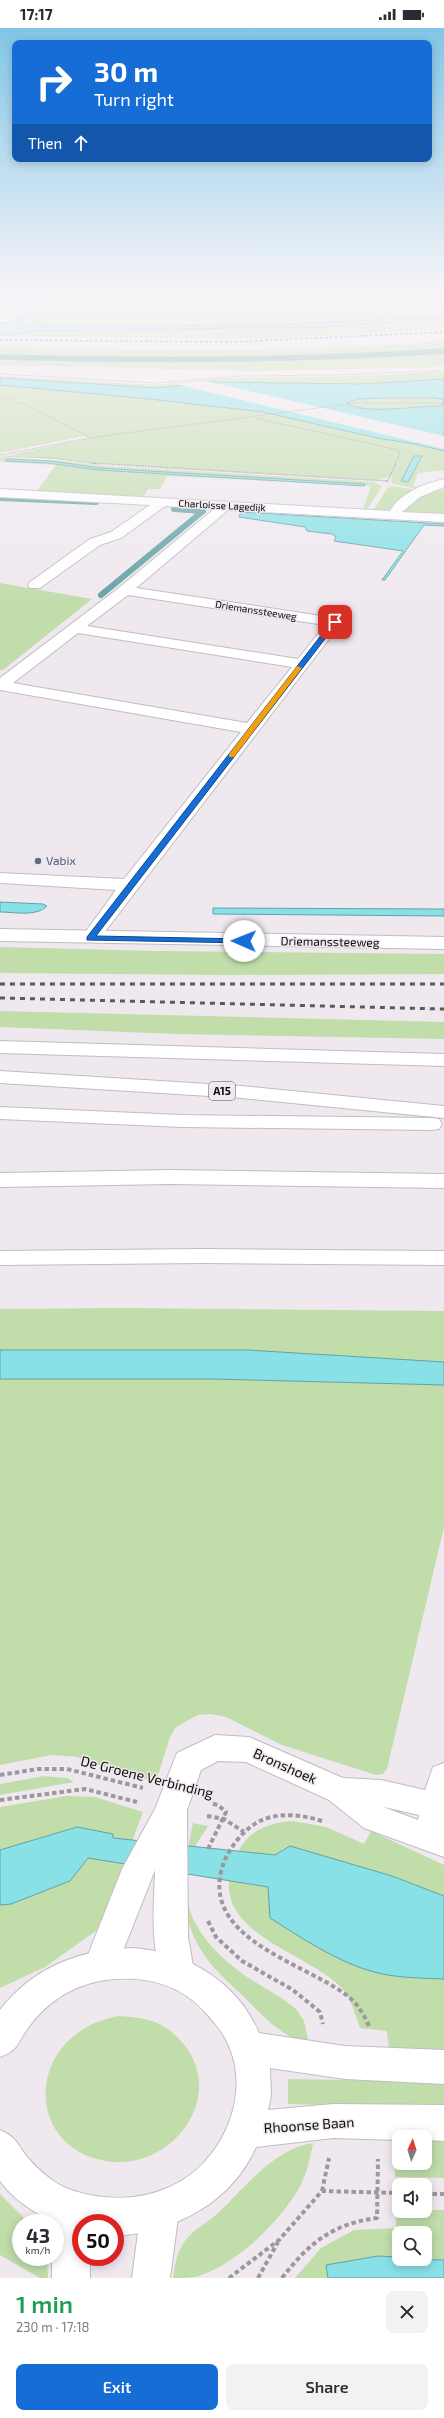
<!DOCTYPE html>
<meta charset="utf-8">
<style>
body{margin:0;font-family:"Exo 2",sans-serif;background:#f2f2f3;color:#2b2b33;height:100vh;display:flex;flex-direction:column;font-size:15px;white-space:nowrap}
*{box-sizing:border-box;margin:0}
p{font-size:13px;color:#7c7c81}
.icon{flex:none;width:22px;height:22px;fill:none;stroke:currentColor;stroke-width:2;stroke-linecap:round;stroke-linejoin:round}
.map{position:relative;height:2250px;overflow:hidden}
.sheet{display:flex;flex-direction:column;background:#fff;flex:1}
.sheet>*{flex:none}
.top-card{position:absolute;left:12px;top:12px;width:420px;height:122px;border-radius:8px;box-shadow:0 2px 10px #0003;background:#176dd6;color:#fff;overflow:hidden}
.needle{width:26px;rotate:4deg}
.tools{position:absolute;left:392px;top:2102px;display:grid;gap:8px}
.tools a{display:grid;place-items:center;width:40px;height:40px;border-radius:8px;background:#fff;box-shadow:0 2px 10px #0003;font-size:20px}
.speed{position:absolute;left:12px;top:2186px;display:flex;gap:8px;font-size:20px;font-weight:700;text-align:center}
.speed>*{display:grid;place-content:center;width:52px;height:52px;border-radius:50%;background:#fff;box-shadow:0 2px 10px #0003;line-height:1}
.speed small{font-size:10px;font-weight:400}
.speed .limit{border:6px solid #d22;background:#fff;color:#111}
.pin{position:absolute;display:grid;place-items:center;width:34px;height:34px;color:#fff;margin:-17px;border-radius:8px;box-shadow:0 2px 6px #0006}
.me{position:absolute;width:44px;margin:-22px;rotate:271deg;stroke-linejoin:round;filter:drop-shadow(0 0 3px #0008)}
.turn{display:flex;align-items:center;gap:14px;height:84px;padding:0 16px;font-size:18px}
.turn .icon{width:52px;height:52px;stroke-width:2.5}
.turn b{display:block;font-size:28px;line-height:34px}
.then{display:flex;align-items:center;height:38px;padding:0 16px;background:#0003;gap:8px;font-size:15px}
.round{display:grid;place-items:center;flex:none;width:42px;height:42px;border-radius:8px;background:#f2f2f3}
.summary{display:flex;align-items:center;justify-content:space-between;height:68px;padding:0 16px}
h1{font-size:24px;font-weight:600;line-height:30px;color:#1e9e55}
.action{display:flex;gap:8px;margin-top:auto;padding:8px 16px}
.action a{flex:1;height:46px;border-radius:8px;background:#176dd6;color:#fff;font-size:16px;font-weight:600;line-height:46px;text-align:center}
.action a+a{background:#f2f2f3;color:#2b2b33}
.status{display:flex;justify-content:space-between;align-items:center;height:28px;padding:0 20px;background:#fff;direction:ltr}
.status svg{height:11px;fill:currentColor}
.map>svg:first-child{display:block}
</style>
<div class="status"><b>17:17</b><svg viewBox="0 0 49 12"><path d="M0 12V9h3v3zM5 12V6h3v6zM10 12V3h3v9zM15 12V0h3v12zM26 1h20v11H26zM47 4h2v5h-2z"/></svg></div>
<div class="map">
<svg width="444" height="2250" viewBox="0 0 444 2250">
<rect width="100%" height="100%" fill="#efe9ef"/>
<path fill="#c1ddaa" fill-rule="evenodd" d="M54 266H444V286L278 297 24 296Z
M444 291V301L270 311 7 308 32 303 322 299Z
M444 313V338L435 339 255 343 0 337V319C148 322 296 325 444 313Z
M444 343V351L360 356 203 355 157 360 0 350 1 348 155 357 225 350 366 348Z
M0 357 184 374 438 370 444 372V442L418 445 413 458 420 460 419 461 393 456 391 453 392 448 376 452 365 451 108 436 9 427 89 410 40 387 84 408 0 425V369L4 370 0 368Z
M0 429 64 433 107 438 360 453 374 454 382 458 368 480 363 482 371 458 167 448 160 461H148L143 470 36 464 56 437 3 434 0 433ZM8 431 51 433 100 440 365 456 364 458 98 442 48 435 6 433Z
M393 458 415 462C405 469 387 491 374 481L388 459Z
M429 461 444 462V487L407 485 403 482Z
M0 555 92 571 3 642H0Z
M0 919 157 923 444 926V946L228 947 0 945Z
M0 983 444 994V1011L176 1006 0 999Z
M126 1280 444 1283V1334L247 1322H0V1281Z
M0 1351H213L444 1357V1499L387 1741 383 1746 376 1747 282 1717 226 1689 211 1686 198 1687 176 1699 170 1709 156 1754 116 1744 77 1729 52 1727 0 1737Z
M44 1748 67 1750 74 1754 0 1767V1756Z
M67 1768 95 1769 143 1784 113 1865 96 1903 45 1939 0 1960V1877L11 1876 70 1853 88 1830 112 1806 76 1799 0 1822V1779Z
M293 1793 326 1799 364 1816 371 1803 444 1837V1868L392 1848 283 1821 245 1856 268 1859 405 1949 444 1951V2024L389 2023 387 2003 360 2000C355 1987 351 1969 341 1959 300 1919 198 1903 238 1824 250 1801 269 1795 293 1793Z
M193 1795 208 1798C203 1807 195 1816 191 1827 172 1885 209 1923 253 1953 268 1962 283 1970 297 1982L304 1993 309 2016C282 2009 265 1990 246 1971 231 1956 212 1941 201 1922 177 1885 184 1836 193 1795Z
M119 1988C132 1989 144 1990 155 1994 165 1998 173 2004 180 2012 228 2062 178 2138 114 2134 22 2127 22 2005 119 1988Z
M288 2051 444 2054V2080L288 2076Z
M393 2111H399V2135H425V2112H444V2150L395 2149Z
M313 2115C310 2133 305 2152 295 2167 272 2201 235 2237 195 2249 188 2250 180 2250 173 2250 175 2234 178 2220 189 2208 198 2199 209 2193 218 2185 246 2159 273 2121 313 2115Z
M0 2166 29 2195H21V2229H47L48 2250H40L0 2227Z
M396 2182H444V2232L425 2231V2205H399V2229L378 2228 326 2237 328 2250H295L321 2220 354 2202 396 2200Z"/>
<path fill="#88e1e6" stroke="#63a1a5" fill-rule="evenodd" d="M42 266H50L21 296 94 298 282 297 444 288V291L322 299 32 303 7 308 0 307V295H11Z
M219 266 340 271 341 268 303 266H351L335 289 327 288 337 274 334 272 253 267 247 268 235 281 228 280 239 267Z
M0 350 157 360 211 354 360 356 444 351V423L415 416 377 410 263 384 149 371 0 357ZM389 370H435L444 372 443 377 439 378C415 378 365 387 346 375L358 371Z
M414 428H422L408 454 401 453Z
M7 431 51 433 100 440 365 456 364 458 98 442 48 435 5 433Z
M241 484 444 496V498L424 497 385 552H382L403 523 334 513 336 509 332 506 307 503 305 499 239 489Z
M0 874 43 876 47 878C36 889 15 884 0 884Z
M213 880 444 881V888L213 886Z
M0 1322H247L444 1334V1357L213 1351H0Z
M77 1799 113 1806V1810L275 1827 290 1818 392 1848 444 1868V1951C421 1950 396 1950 374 1944 337 1934 302 1910 270 1890L268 1859 88 1830 70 1853 11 1876 0 1877V1822Z
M378 2228 399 2229V2231L444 2232V2250H328L326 2237Z"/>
<path fill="#efe9ef" d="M206 353 444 408V421L176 356Z"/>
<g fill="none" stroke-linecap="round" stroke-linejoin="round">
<path stroke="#63a1a5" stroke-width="5.5" d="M0 329C148 333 296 333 444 323"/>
<path stroke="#63a1a5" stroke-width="6" d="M0 470 96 474
M174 481 203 483
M101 567 203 483"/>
<defs>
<path id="minor" d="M444 451V459L420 469 402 484 444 486V494L228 482 136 560 335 590 342 594 97 914H83L81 910 116 862 0 855V845L124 851 241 704 0 662V650L120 559 214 481 165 478 121 510 100 517 40 560H30L28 557 30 554 90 511 111 504 150 477 0 469V461L390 483C401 464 424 456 444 451ZM128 567 325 597 298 631 87 598ZM78 605 292 639 247 695 13 655Z
M215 1707 249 1709 343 1750 381 1752 425 1762 433 1739 444 1735V1829L364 1800 329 1772 246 1734 218 1733 201 1742 187 1782 188 1909 194 1944 189 1955 177 1959 165 1955C149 1920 154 1879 155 1842L113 1948 101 1952 89 1948 84 1937 122 1841 155 1781 177 1725ZM384 1779 419 1787 418 1792 386 1780Z
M71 2163 84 2169 90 2182V2195H81V2229H90V2250H52V2229H55V2195H52V2182L58 2169Z
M160 2163 173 2169 179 2182 170 2250H132L141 2182 147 2169Z"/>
<path id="major" d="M0 901 444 909V921L0 913Z
M134 1920C189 1925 237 1954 259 2005L345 2018 444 2022V2056L345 2051 270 2040 271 2068 268 2082 333 2076 444 2077V2113L425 2112V2109H399V2112L333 2110 256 2119C231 2175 175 2204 115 2208V2195H81V2202C51 2195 19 2179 0 2153V2102C18 2110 17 2117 29 2131 40 2144 57 2158 74 2163 104 2172 137 2173 167 2160 220 2139 253 2069 228 2016 222 2003 214 1994 205 1984 178 1954 140 1946 100 1953 70 1959 46 1975 28 2000 17 2015 19 2022 0 2029V1982C33 1939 81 1921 134 1920Z"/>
<path id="highway" d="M0 1013 444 1026V1038L0 1025Z
M0 1043 241 1058 444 1078V1090L241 1070 0 1055Z
M0 1079 182 1087 431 1090 439 1091 442 1096 439 1101 431 1102 182 1099 0 1091Z
M170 1142 444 1146V1160L170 1156 0 1159V1145Z
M203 1221 444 1223V1237L203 1235 0 1237V1223Z"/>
</defs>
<use href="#minor" stroke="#c1bcc1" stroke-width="2"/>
<use href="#major" stroke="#c1bcc1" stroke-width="2"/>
<use href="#highway" stroke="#c1bcc1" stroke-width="2"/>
<path stroke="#9d989d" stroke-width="1" stroke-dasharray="1.5 1" stroke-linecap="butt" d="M97 266 85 275 332 291 387 288 393 284 405 266
M0 346 155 355 241 348 336 347 444 342
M0 368 23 376 89 409
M256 390 398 422 400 425 395 436
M0 427 89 410 355 375H444
M3 428 52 430 99 436"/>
<path stroke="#9d989d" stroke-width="1.5" stroke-dasharray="2 1" stroke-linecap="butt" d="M91 435 388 453
M387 454 396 435"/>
<path stroke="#9d989d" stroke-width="4" stroke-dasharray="4.5 3" stroke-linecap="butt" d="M0 1747 38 1741H67L143 1760
M0 1772 85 1761 137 1774
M207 1788 224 1791 244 1804
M322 1793C303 1787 282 1784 262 1792 246 1799 231 1817 224 1834 196 1909 302 1934 345 1966 358 1975 364 1987 370 2000
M208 1821 226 1784 218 1777 210 1775
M208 1893 216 1909 242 1933 293 1962 320 1984 323 1996
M322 2163 329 2130
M425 2166H444
M229 2250 279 2212 322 2163 399 2165
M258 2250 278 2214
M282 2250C309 2215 332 2196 377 2190L378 2131"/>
<use href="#minor" fill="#fff" fill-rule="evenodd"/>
<use href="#major" fill="#fff" fill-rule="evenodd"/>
<use href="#highway" fill="#fff" fill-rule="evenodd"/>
<path stroke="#5c585c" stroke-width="1.5" stroke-dasharray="2.5 2.5" stroke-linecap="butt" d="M0 312 233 314 444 304"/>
<path stroke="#5c585c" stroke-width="3" stroke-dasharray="5 5" stroke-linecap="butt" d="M0 956H444
M0 970 444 981"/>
</g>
<linearGradient id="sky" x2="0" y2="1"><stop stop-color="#81c6e7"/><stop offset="0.46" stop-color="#f8f5f8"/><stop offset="1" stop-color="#f8f5f8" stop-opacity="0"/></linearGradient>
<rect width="444" height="580" fill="url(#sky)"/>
<path fill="#176dd6" stroke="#0f478b" d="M333 592 338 594 96 908 244 911 248 913 247 915 87 912V909Z"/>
<path fill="#f59e0b" d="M297 638 302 640 234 729H229V726Z"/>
<circle fill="#5c6f8a" stroke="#efe9ef" stroke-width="1.5" cx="38" cy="833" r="4"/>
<g text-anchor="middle" stroke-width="3" stroke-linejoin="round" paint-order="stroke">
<g font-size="10" fill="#0d0b0d" stroke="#efe9ef">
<text transform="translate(222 477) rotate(3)" y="4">Charloisse Lagedijk</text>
<text transform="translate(256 582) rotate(9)" y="4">Driemanssteeweg</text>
</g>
<rect fill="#efe9ef" stroke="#514e51" stroke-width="1" x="209" y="1054" width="26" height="18" rx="3"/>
<g font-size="11" font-weight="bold" fill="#0d0b0d">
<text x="222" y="1067">A15</text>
</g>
<g font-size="12" fill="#4e5e75" stroke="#efe9ef" text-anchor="start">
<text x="46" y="837">Vabix</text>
</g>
<g font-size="12" fill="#0d0b0d" stroke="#efe9ef">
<text transform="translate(330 914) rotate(1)" y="4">Driemanssteeweg</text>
</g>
<g font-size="14" fill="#0d0b0d" stroke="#efe9ef">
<text transform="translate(285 1738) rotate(24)" y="5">Bronshoek</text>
<text transform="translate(147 1749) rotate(14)" y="5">De Groene Verbinding</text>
<text transform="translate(309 2097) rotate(-4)" y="5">Rhoonse Baan</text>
</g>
</g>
</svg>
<div class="tools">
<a><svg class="needle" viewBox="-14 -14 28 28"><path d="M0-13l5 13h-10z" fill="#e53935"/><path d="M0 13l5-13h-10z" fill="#7c7c81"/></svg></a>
<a><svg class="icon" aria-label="sound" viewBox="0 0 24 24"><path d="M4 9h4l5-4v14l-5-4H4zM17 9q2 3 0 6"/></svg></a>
<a><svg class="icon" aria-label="search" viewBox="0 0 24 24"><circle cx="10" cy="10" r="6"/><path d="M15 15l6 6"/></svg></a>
</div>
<div class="speed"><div>43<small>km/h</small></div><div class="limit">50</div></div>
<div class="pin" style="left:335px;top:594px;background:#d93025"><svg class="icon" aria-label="arrive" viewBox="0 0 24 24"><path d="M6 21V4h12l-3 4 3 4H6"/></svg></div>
<svg class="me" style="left:244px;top:913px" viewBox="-20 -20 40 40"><circle r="19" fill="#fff"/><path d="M0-13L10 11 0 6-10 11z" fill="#176dd6"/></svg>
<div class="top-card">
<div class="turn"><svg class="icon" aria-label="right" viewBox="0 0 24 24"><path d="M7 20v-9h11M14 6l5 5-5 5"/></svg><div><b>30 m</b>Turn right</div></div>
<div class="then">Then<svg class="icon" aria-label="ahead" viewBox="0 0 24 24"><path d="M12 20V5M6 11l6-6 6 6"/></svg></div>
</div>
</div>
<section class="sheet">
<div class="summary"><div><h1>1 min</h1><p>230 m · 17:18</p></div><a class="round"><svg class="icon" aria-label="close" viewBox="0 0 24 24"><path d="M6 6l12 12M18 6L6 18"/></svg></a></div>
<div class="action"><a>Exit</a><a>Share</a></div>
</section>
